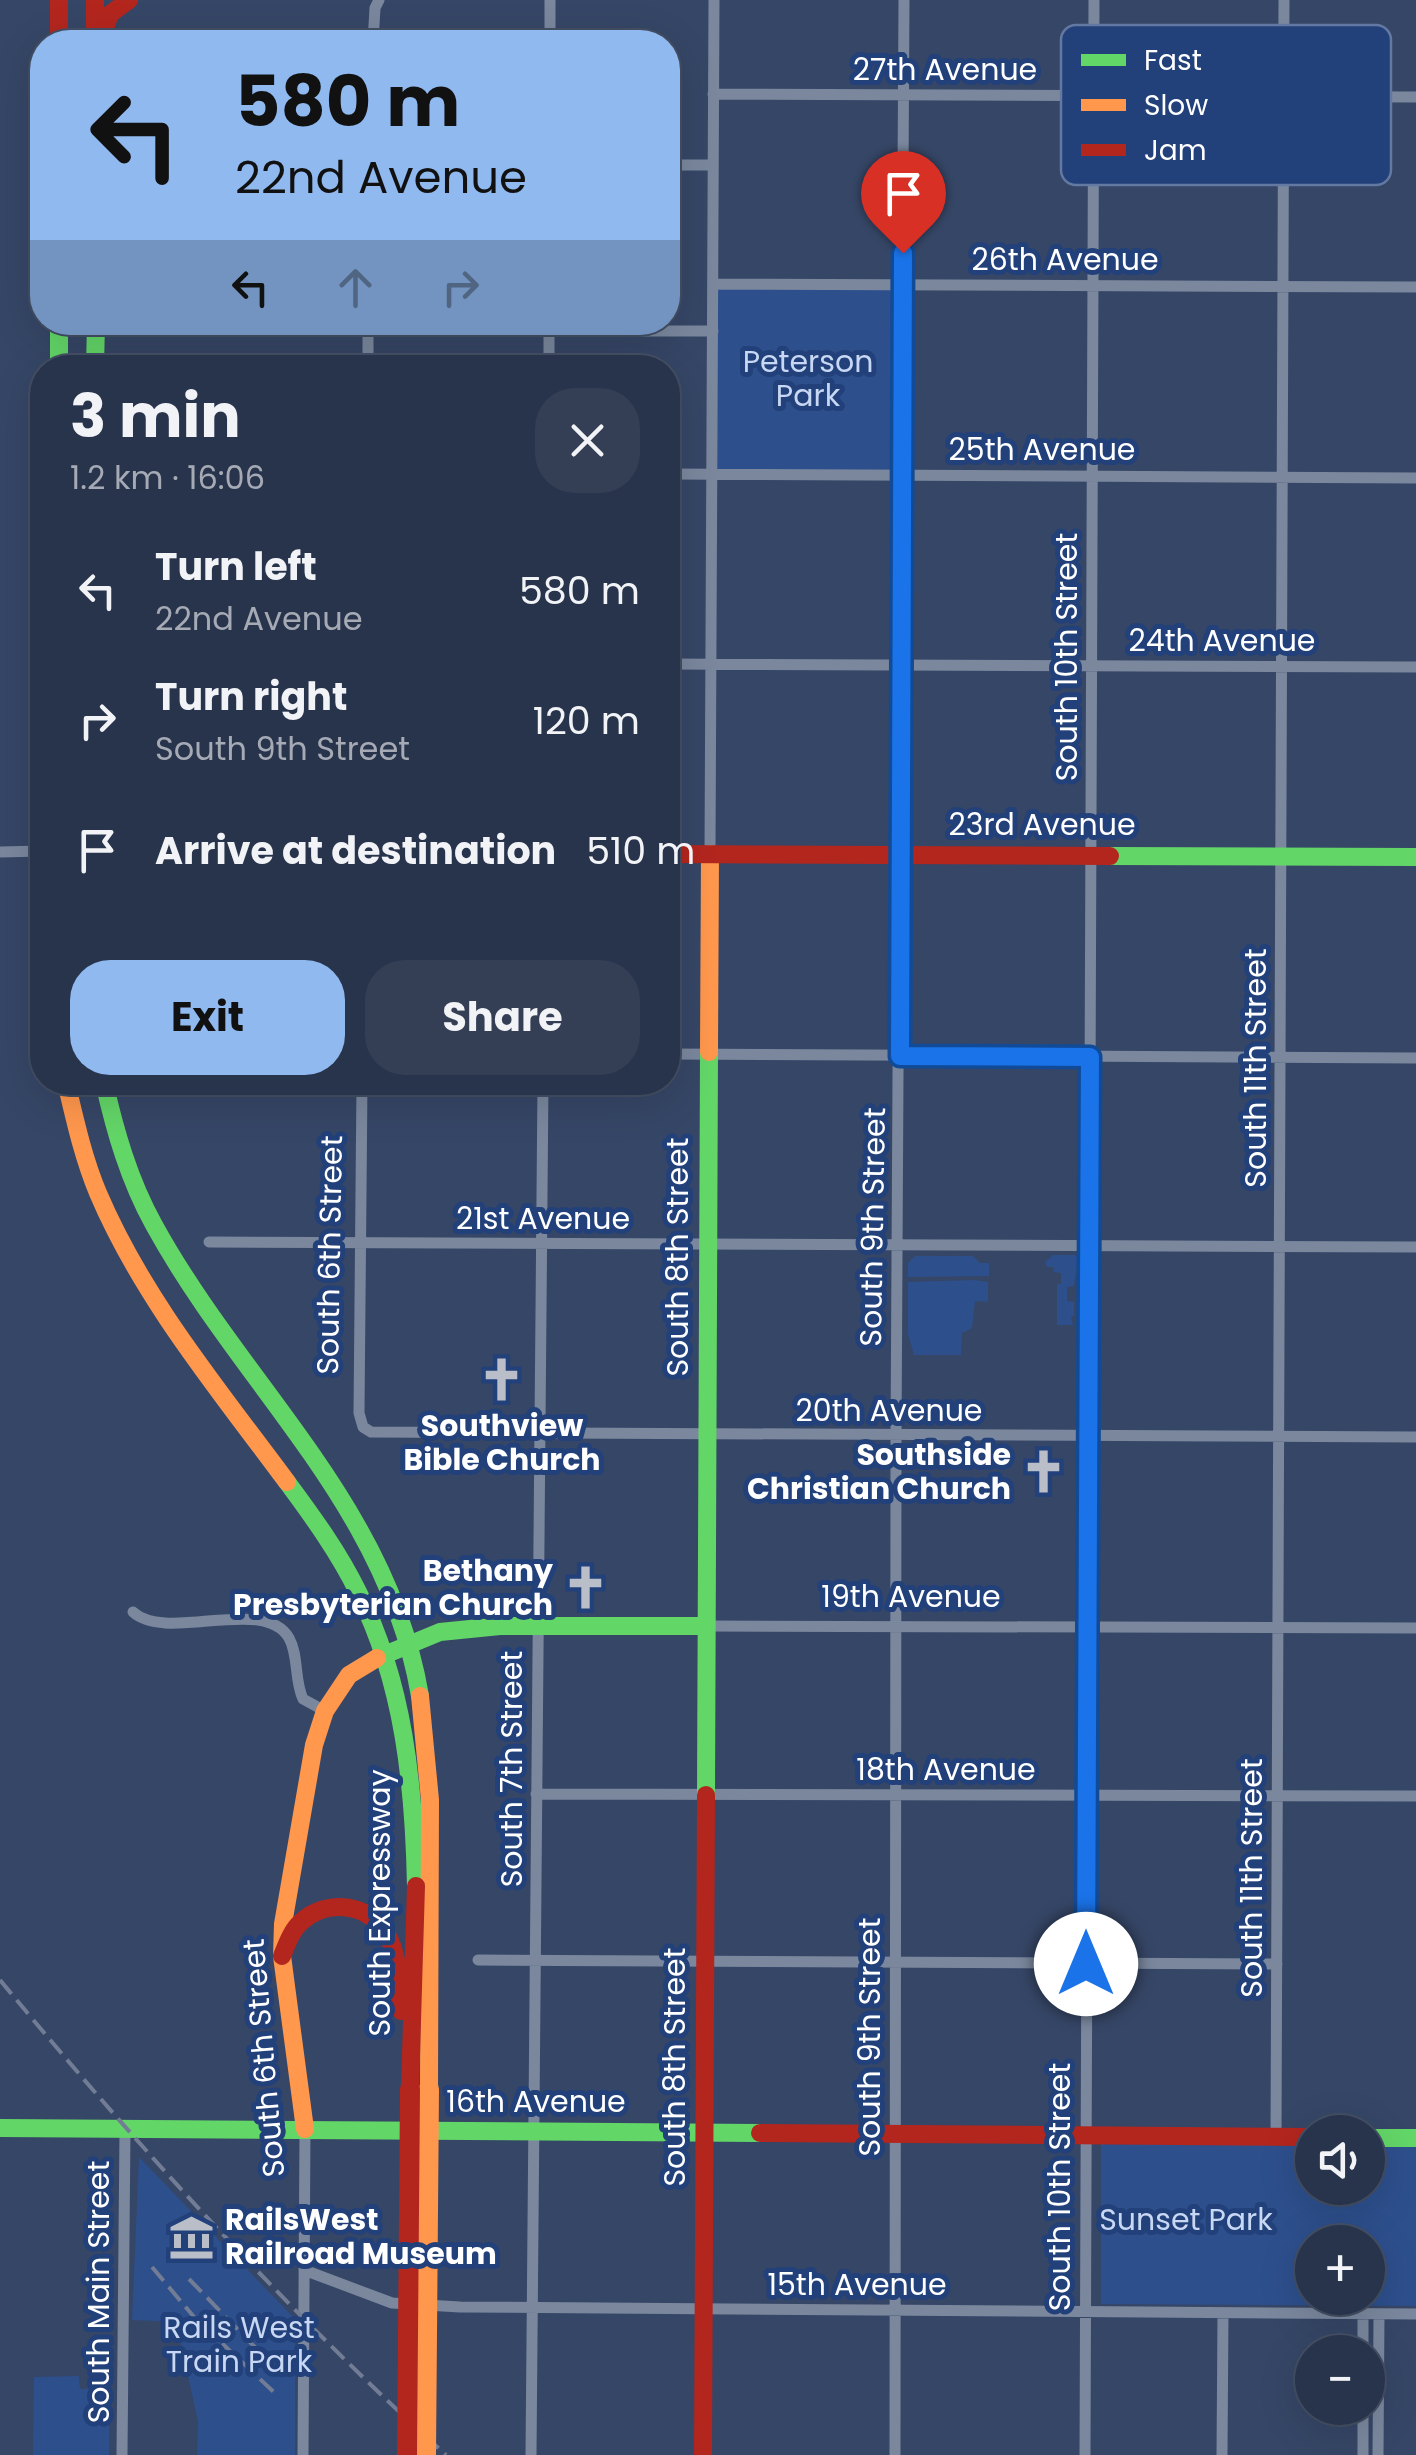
<!DOCTYPE html>
<meta charset="utf-8">
<style>
body{margin:0;font-family:Poppins,sans-serif;background:#343f56;color:#f1f3f6;height:100vh;display:flex;flex-direction:column;font-size:38px;white-space:nowrap}
*{box-sizing:border-box;margin:0}
p{font-size:32px;color:#a5aab5}
.icon{flex:none;width:55px;height:55px;fill:none;stroke:currentColor;stroke-width:2;stroke-linecap:round;stroke-linejoin:round}
.map{position:relative;flex:1;overflow:hidden}
.sheet{position:absolute;left:30px;top:355px;width:650px;height:740px;display:flex;flex-direction:column;background:#28344c;border-radius:40px;box-shadow:0 10px 40px #0002,0 0 0 2px #444f64}
.sheet>*{flex:none}
.hud{position:absolute;left:30px;top:30px;width:650px;height:305px;border-radius:40px;box-shadow:0 10px 40px #0002,0 0 0 2px #444f64;background:#90b9f0;color:#111;overflow:hidden}
.tools{position:absolute;left:1295px;top:2115px;display:grid;gap:20px}
.tools a{display:grid;place-items:center;width:90px;height:90px;border-radius:50%;background:#28344c;box-shadow:0 10px 40px #0002,0 0 0 2px #444f64;font-size:50px}
.pin{position:absolute;display:grid;place-items:center;width:85px;height:85px;color:#fff;margin:-102px -42px;border-radius:50% 50% 50% 0;rotate:-45deg;box-shadow:0 0 10px #0007}
.pin .icon{rotate:45deg}
.me{position:absolute;width:110px;margin:-55px;rotate:0deg;stroke-linejoin:round;filter:drop-shadow(0 0 8px #0008)}
.turn{display:flex;align-items:center;gap:35px;height:210px;padding:0 40px;font-size:45px}
.turn .icon{width:130px;height:130px;stroke-width:2.5}
.turn b{display:block;font-size:70px;line-height:85px}
.lanes{display:flex;align-items:center;height:95px;padding:0 40px;background:#0003;justify-content:center;gap:50px;direction:ltr}
.lanes .off{opacity:.35}
.round{display:grid;place-items:center;flex:none;width:105px;height:105px;border-radius:40px;background:#343f56}
.summary{display:flex;align-items:center;justify-content:space-between;height:170px;padding:0 40px}
h1{font-size:60px;font-weight:700;line-height:75px}
.primary-button{display:flex;gap:20px;margin-top:auto;padding:20px 40px}
.primary-button a{flex:1;height:115px;border-radius:40px;background:#90b9f0;color:#111;font-size:40px;font-weight:700;line-height:115px;text-align:center}
.primary-button a+a{background:#343f56;color:#f1f3f6}
ul{padding:0;list-style:none}
li{display:flex;align-items:center;gap:30px;height:130px;padding:0 40px}
li div{flex:1}
li b{display:block;font-size:38px}
li em{font-style:normal}
.map>svg:first-child{display:block}
</style>
<div class="map">
<svg width="1416" height="2455" viewBox="0 0 1416 2455">
<rect width="100%" height="100%" fill="#364666"/>
<path fill="#2d4f8c" fill-rule="evenodd" d="M713 284 903 285 902 475 712 474Z
M1053 1255H1075L1078 1258 1074 1286 1067 1287V1301L1074 1302V1316H1071L1073 1325H1057V1284H1061V1273L1054 1272 1053 1267H1047L1045 1262Z
M915 1256H973L980 1263H989V1276L908 1277V1263Z
M974 1280 988 1282V1302L975 1301 972 1328 962 1333 961 1355H914L908 1334V1282Z
M1101 2136 1264 2137 1275 2146H1312V2188H1368V2146H1416V2306L1101 2304ZM1312 2242H1368V2298H1312Z
M139 2157 295 2319V2455H197L198 2421 176 2322 132 2320Z
M79 2376 80 2389H109V2455H33L34 2377Z"/>
<g fill="none" stroke-linecap="round" stroke-linejoin="round">
<path stroke="#7a879d" stroke-width="11" d="M373 42 375 8 379 0
M550 42V0
M713 94 1416 97
M668 165H713
M713 284 1416 287
M132 331H713
M368 368V322
M549 368V327
M668 474 1416 478
M668 664 1416 667
M0 852 42 851
M710 854 714 0
M668 1054 1416 1058
M362 1082 359 1413 363 1427 371 1432 1416 1437
M209 1242 1416 1247
M133 1612C167 1643 264 1595 289 1638 299 1656 294 1680 303 1699L325 1711
M706 1626 1416 1628
M536 1794 1416 1796
M478 1960 1277 1964
M1276 2137 1284 0
M304 2270 392 2303 460 2307 1416 2314
M1363 2352V2314
M122 2455 125 2129
M303 2455 305 2129
M531 2455 543 1082
M895 2455 896 1436 904 0
M1085 2455 1094 0
M1222 2455 1223 2313
M1363 2455V2408
M1378 2455 1379 2314"/>
<path stroke="#63d668" stroke-width="18" d="M59 322V368
M95 368 96 322
M1110 856 1416 857
M104 1082C115 1131 129 1180 154 1225 243 1387 388 1505 420 1696
M287 1482C313 1517 339 1553 358 1592 404 1683 414 1786 416 1886
M377 1658 440 1632 500 1626H706
M706 1795 709 1052
M0 2128 760 2133
M1368 2138H1416"/>
<path stroke="#ff974d" stroke-width="18" d="M709 1052 710 854
M66 1082C75 1120 83 1157 98 1193 143 1299 219 1390 287 1482
M420 1696 430 1800 429 2089
M305 2129 282 1956 283 1924 314 1745 325 1711 349 1675 377 1658"/>
<path stroke="#b3261e" stroke-width="18" d="M59 0V42
M95 0V42
M100 42 110 14 129 0
M668 854 1110 856
M282 1956C287 1944 291 1931 301 1922 327 1898 369 1903 387 1935 400 1957 398 1986 401 2011
M410 2089 416 1886
M760 2133 1312 2137
M703 2455 706 1795"/>
<path stroke="#727d95" stroke-width="4" stroke-dasharray="18 8" stroke-linecap="butt" d="M0 1980C139 2148 285 2309 446 2455
M152 2267 194 2317 278 2396
M189 2279 277 2370"/>
<path stroke="#ff974d" stroke-width="20" d="M426 2455 429 2089"/>
<path stroke="#b3261e" stroke-width="20" d="M407 2455 410 2089"/>
</g>
<g fill="none" stroke-linecap="round" stroke-linejoin="round">
<defs>
<path id="route" d="M903 253 900 1056 1090 1057 1086 1964"/>
</defs>
<use href="#route" stroke="#114b97" stroke-width="25"/>
<use href="#route" stroke="#1a73e8" stroke-width="18"/>
</g>
<defs>
<symbol id="church-bare" viewBox="-9 -9 18 18"><path d="M-1.2-6h2.4v3.5h3.3v2.4h-3.3V6h-2.4V-.1h-3.3v-2.4h3.3Z" fill="#b9bec9" stroke="#22407a" stroke-width="2.5" paint-order="stroke"/></symbol>
<symbol id="museum-bare" viewBox="-9 -9 18 18"><path d="M0-6L6-3V-2H-6V-3ZM-5-1h2V3h-2ZM-1-1h2V3h-2ZM3-1h2V3H3ZM-6 4H6V6H-6Z" fill="#b9bec9" stroke="#22407a" stroke-width="2.5" paint-order="stroke"/></symbol>
</defs>
<g fill-rule="evenodd">
<use href="#church-bare" x="470" y="1348" width="63" height="63"/>
<use href="#church-bare" x="1012" y="1440" width="63" height="63"/>
<use href="#church-bare" x="554" y="1556" width="63" height="63"/>
<use href="#museum-bare" x="160" y="2206" width="63" height="63"/>
</g>
<g text-anchor="middle" stroke-width="10" stroke-linejoin="round" paint-order="stroke">
<g font-size="30" fill="#fff" stroke="#22407a">
<text x="945" y="80">27th Avenue</text>
<text x="1065" y="270">26th Avenue</text>
<text x="1042" y="460">25th Avenue</text>
<text x="1222" y="651">24th Avenue</text>
<text transform="translate(1067 657) rotate(-90)" y="10">South 10th Street</text>
<text x="1042" y="835">23rd Avenue</text>
<text transform="translate(1256 1068) rotate(-90)" y="10">South 11th Street</text>
<text x="543" y="1229">21st Avenue</text>
<text transform="translate(873 1227) rotate(-89)" y="10">South 9th Street</text>
<text transform="translate(330 1255) rotate(-89)" y="10">South 6th Street</text>
<text transform="translate(678 1257) rotate(-90)" y="10">South 8th Street</text>
<text x="889" y="1421">20th Avenue</text>
<text x="911" y="1607">19th Avenue</text>
<text transform="translate(512 1769) rotate(-90)" y="10">South 7th Street</text>
<text x="946" y="1780">18th Avenue</text>
<text transform="translate(1252 1878) rotate(-90)" y="10">South 11th Street</text>
<text transform="translate(380 1903) rotate(-90)" y="10">South Expressway</text>
<text transform="translate(870 2037) rotate(-90)" y="10">South 9th Street</text>
<text transform="translate(264 2058) rotate(-95)" y="10">South 6th Street</text>
<text transform="translate(675 2067) rotate(-90)" y="10">South 8th Street</text>
<text x="536" y="2112">16th Avenue</text>
<text transform="translate(1060 2187) rotate(-90)" y="10">South 10th Street</text>
<text x="857" y="2295">15th Avenue</text>
<text transform="translate(99 2292) rotate(-90)" y="10">South Main Street</text>
</g>
<g font-size="30" fill="#c7d7f4" stroke="#22407a">
<text x="808" y="372">Peterson<tspan x="808" dy="34">Park</tspan></text>
<text x="1186" y="2230">Sunset Park</text>
<text x="239" y="2338">Rails West<tspan x="239" dy="34">Train Park</tspan></text>
</g>
<g font-size="30" font-weight="bold" fill="#fff" stroke="#22407a" text-anchor="end">
<text x="502" y="1436" text-anchor="middle">Southview<tspan x="502" dy="34">Bible Church</tspan></text>
<text x="1011" y="1465">Southside<tspan x="1011" dy="34">Christian Church</tspan></text>
<text x="553" y="1581">Bethany<tspan x="553" dy="34">Presbyterian Church</tspan></text>
<text x="225" y="2230" text-anchor="start">RailsWest<tspan x="225" dy="34">Railroad Museum</tspan></text>
</g>
</g>
<rect x="1061" y="25" width="330" height="160" rx="15" fill="#22407a" stroke="#6479a2" stroke-width="2.5"/>
<rect x="1081" y="54" width="45" height="12" fill="#63d668"/>
<rect x="1081" y="99" width="45" height="12" fill="#ff974d"/>
<rect x="1081" y="144" width="45" height="12" fill="#b3261e"/>
<g font-size="28" fill="#fff">
<text x="1144" y="70">Fast</text>
<text x="1144" y="115">Slow</text>
<text x="1144" y="160">Jam</text>
</g>
</svg>
<div class="tools">
<a><svg class="icon" aria-label="sound" viewBox="0 0 24 24"><path d="M4 9h4l5-4v14l-5-4H4zM17 9q2 3 0 6"/></svg></a>
<a>+</a>
<a>−</a>
</div>
<div class="pin" style="left:903px;top:253px;background:#d93025"><svg class="icon" aria-label="arrive" viewBox="0 0 24 24"><path d="M6 21V4h12l-3 4 3 4H6"/></svg></div>
<svg class="me" style="left:1086px;top:1964px" viewBox="-20 -20 40 40"><circle r="19" fill="#fff"/><path d="M0-13L10 11 0 6-10 11z" fill="#1a73e8"/></svg>
<div class="hud">
<div class="turn"><svg class="icon" aria-label="left" viewBox="0 0 24 24"><path d="M17 20v-9H6M10 6l-5 5 5 5"/></svg><div><b>580 m</b>22nd Avenue</div></div>
<div class="lanes"><svg class="icon" aria-label="left" viewBox="0 0 24 24"><path d="M17 20v-9H6M10 6l-5 5 5 5"/></svg><svg class="icon off" aria-label="ahead" viewBox="0 0 24 24"><path d="M12 20V5M6 11l6-6 6 6"/></svg><svg class="icon off" aria-label="right" viewBox="0 0 24 24"><path d="M7 20v-9h11M14 6l5 5-5 5"/></svg></div>
</div>
<section class="sheet">
<div class="summary"><div><h1>3 min</h1><p>1.2 km · 16:06</p></div><a class="round"><svg class="icon" aria-label="close" viewBox="0 0 24 24"><path d="M6 6l12 12M18 6L6 18"/></svg></a></div>
<ul>
<li><svg class="icon" aria-label="left" viewBox="0 0 24 24"><path d="M17 20v-9H6M10 6l-5 5 5 5"/></svg><div><b>Turn left</b><p>22nd Avenue</p></div><em>580 m</em></li>
<li><svg class="icon" aria-label="right" viewBox="0 0 24 24"><path d="M7 20v-9h11M14 6l5 5-5 5"/></svg><div><b>Turn right</b><p>South 9th Street</p></div><em>120 m</em></li>
<li><svg class="icon" aria-label="arrive" viewBox="0 0 24 24"><path d="M6 21V4h12l-3 4 3 4H6"/></svg><div><b>Arrive at destination</b></div><em>510 m</em></li>
</ul>
<div class="primary-button"><a>Exit</a><a>Share</a></div>
</section>
</div>
